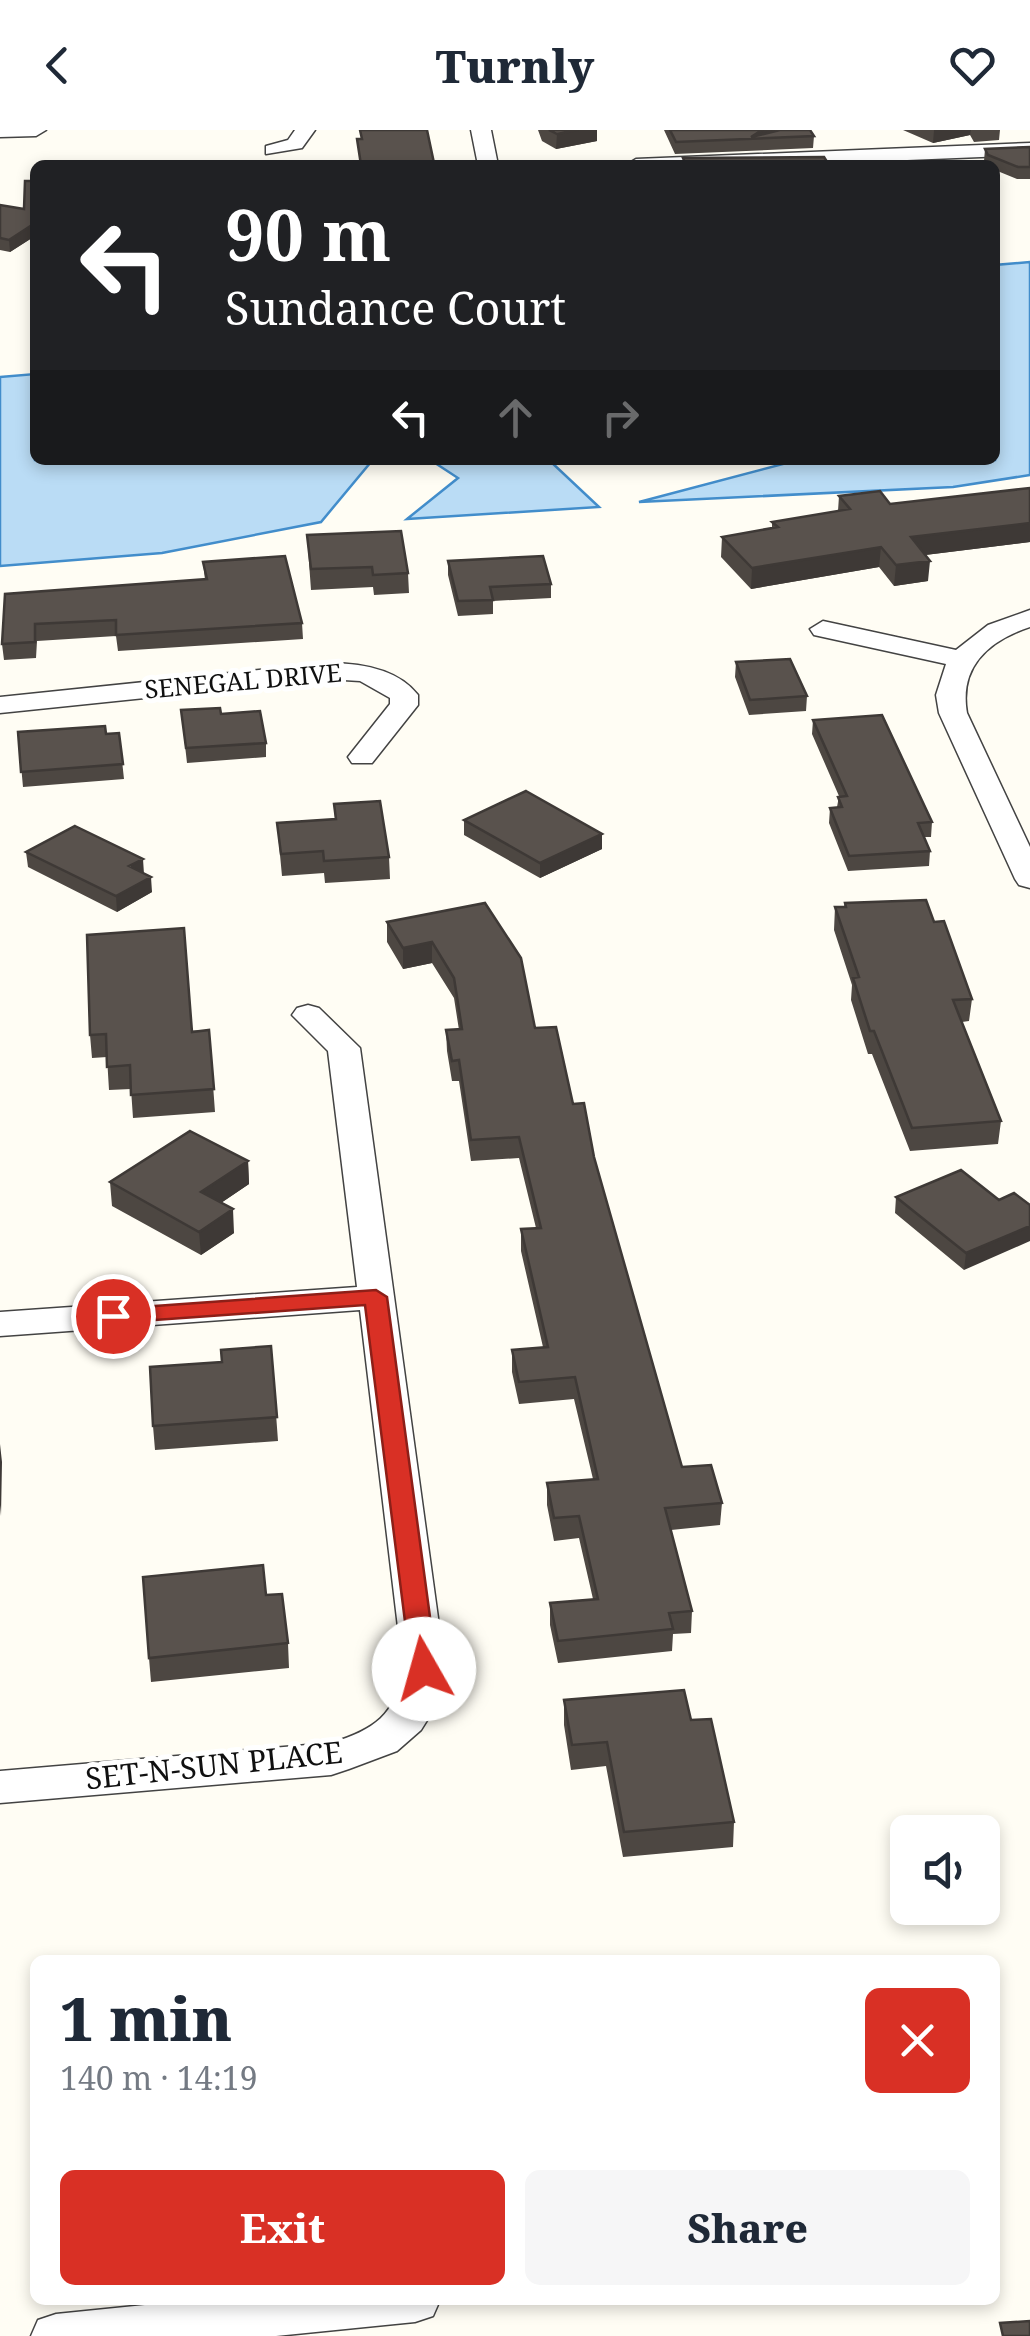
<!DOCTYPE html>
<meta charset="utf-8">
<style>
body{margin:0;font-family:"Noto Serif",serif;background:#f6f6f7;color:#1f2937;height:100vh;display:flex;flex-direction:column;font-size:38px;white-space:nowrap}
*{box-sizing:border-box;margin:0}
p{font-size:32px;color:#747a83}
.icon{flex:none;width:55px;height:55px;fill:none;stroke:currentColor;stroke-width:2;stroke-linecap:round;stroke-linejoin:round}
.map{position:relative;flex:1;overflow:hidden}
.drawer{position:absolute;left:30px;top:1825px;width:970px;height:350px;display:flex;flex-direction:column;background:#fff;border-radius:15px;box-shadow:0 5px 15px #0003}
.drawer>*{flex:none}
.banner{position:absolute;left:30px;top:30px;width:970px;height:305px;border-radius:15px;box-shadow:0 5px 15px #0003;background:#202124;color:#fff;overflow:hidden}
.buttons{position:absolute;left:890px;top:1685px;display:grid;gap:20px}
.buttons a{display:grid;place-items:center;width:110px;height:110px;border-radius:15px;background:#fff;box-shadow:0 5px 15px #0003;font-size:50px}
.pin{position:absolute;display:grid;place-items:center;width:85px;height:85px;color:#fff;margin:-42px;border:5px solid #fff;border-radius:50%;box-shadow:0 2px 10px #0007}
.me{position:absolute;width:110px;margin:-55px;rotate:353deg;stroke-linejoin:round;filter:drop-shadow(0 0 8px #0008)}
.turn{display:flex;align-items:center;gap:35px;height:210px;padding:0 30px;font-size:45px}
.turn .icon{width:130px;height:130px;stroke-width:2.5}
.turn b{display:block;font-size:70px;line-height:85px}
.lanes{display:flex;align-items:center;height:95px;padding:0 30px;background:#0003;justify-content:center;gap:50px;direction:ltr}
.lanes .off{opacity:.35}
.round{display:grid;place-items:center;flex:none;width:105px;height:105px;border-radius:15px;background:#f6f6f7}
.headline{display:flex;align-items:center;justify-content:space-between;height:170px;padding:0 30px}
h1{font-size:60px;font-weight:800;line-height:75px}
.primary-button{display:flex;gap:20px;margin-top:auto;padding:20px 30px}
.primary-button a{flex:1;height:115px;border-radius:15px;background:#d93025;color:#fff;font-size:40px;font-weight:800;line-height:115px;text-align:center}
.primary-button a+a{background:#f6f6f7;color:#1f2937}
header{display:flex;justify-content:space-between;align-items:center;height:130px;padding:0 30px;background:#fff;font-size:45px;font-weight:800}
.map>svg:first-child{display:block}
</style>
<header><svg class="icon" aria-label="back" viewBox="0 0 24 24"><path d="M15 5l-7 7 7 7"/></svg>Turnly<svg class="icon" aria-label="heart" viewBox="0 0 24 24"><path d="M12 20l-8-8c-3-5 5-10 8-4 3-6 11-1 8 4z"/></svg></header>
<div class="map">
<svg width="1030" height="2206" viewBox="0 0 1030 2206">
<rect width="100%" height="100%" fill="#fffdf4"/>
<path fill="#badcf5" stroke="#428dcb" stroke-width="2.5" d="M1030 132V345L953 357 639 372 798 330H995V135Z
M35 244V330H549L599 377 407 389 458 348 432 331 371 332 321 392 162 423 0 436V247Z"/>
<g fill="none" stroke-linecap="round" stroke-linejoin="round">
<defs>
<path id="street" d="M0 0H46L36 6 0 7Z
M295 0H315L302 18 266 24V16L288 10Z
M471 0H491L498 35H478Z
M1030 13V25L784 35H626L636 29Z
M1030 480V497C988 511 959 537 967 583L1030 717V758L1019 755 1015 749 939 583 936 565 946 534 814 505 810 499 823 491 956 520 988 495Z
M327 533C359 533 397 538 418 565V575L372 633H352L348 627 390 574V568L360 551 327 549 0 583V567Z
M308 875 319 878 360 918 445 1539 436 1576 421 1600 397 1621 349 1639 331 1645 0 1673V1641L331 1613C374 1600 396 1585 403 1539L360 1180 0 1206V1182L357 1157 328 921 292 885 297 878Z
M194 2170H440L433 2186 415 2192 276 2206H31L38 2190 56 2184Z"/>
</defs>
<use href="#street" stroke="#434343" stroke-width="3"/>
<use href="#street" fill="#fff" fill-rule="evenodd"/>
</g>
<path fill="#4d4742" d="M538 0H597V11L556 19 542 11Z
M664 0H778L814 6 813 18 675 24Z
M903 0H1000L999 10 974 12 970 5 933 13Z
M1030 17V49H1017L995 40V35H986L984 31 985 19Z
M0 75 35 106 10 122 0 120Z
M839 366 890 374 1030 412 925 425 928 451 894 456 879 437 751 459 721 427 722 407 772 398V392L838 381Z
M307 405 408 443 409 463 374 465 373 457 311 460Z
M448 431 551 454V468L493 471V484L458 486 448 445Z
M203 432 302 493 303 509 118 521 116 506 37 511 36 528 4 530 2 514 5 464 205 450Z
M736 532 807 566 806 581 749 585 735 547Z
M181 580 221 584 266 613V627L187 633Z
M813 590 932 692 931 707H924L930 721 929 736 848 741 829 693 830 678 837 677 839 666 812 604Z
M18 602 119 603 124 649 23 657Z
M334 674 389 727 390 749 325 753 324 743 282 746 277 693 335 689Z
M464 690 602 704V719L540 748 464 705Z
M26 722 144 744 152 762 117 782 28 737Z
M485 773 535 898 573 974 594 1027 682 1337 722 1373 720 1395 671 1400 692 1481 691 1503 673 1504 672 1521 558 1533 550 1495V1473L593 1469 579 1408 554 1411 547 1375V1353L593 1349 574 1269 519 1274 512 1242V1220L543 1217 521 1121V1099L536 1098 519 1028 471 1031 459 951H452L447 921 446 900H459L454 868 432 833 403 839 387 812V792Z
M845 773 934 792 972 869 969 891 962 892 1001 991 998 1014 910 1021 872 924H868L851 870 852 855 834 800 835 777H844Z
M209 900 215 982 133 988 131 959 109 960 107 927 92 928 90 905Z
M248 1031 249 1054 221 1073 234 1103 201 1125 112 1076 110 1052Z
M896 1067 999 1070 964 1140 895 1083Z
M271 1216 278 1311 155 1320 153 1296 222 1232Z
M266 1465 288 1513 289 1538 151 1552 149 1528Z
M564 1570 691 1590 734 1692 733 1717 623 1727 606 1636 571 1640 564 1595Z"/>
<path fill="#3e3936" d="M578 0H597V11L556 19 557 4Z
M762 0H778L751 9Z
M934 0H971L970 5 933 13Z
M35 93V106L10 122 9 110Z
M1030 393V412L909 427 911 407Z
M881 417 879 437 751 459 752 438Z
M930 431 928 451 894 456 896 435Z
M602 704V719L540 748V733Z
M143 729 144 744 129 736Z
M151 747 152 762 117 782 116 766Z
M432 812V833L403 839V818Z
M248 1031 249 1054 203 1085 201 1062Z
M233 1079 234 1103 201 1125 199 1102Z
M1030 1096V1111L964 1140 966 1123Z
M0 1314 2 1332 1 1386 0 1375Z"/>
<path fill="#59524d" stroke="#3e3936" stroke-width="2.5" d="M360 0H427L434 33 422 35H361L357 9H362Z
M549 0H578L557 4Z
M670 0H762L751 7 780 0H810L814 6 676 12Z
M1030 17V37H1018L988 25 985 19Z
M824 27 829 35H686L683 28Z
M25 51H35V93L9 110 0 108V75L24 79Z
M1030 358V393L911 407 930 431 896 435 881 417 752 438 722 407 778 397 772 392 850 379 839 366 880 361 890 374Z
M401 401 408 443 373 445 372 437 311 439 307 405Z
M285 426 302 493 116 505V490L35 494V512L2 514 5 464 207 449 203 432Z
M543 426 551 454 490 457 493 470 458 471 448 431Z
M790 529 807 566 750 570 736 532Z
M220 578 221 584 260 581 266 613 186 618 181 580Z
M882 585 932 692 918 693 930 721 849 726 830 678 842 677 838 667 847 666 813 590Z
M105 596 106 604 119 603 123 634 21 642 18 602Z
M526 661 602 704 540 733 464 690Z
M380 671 389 727 324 731 323 721 281 724 277 693 336 689 334 674Z
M75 696 143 729 129 736 151 747 116 766 26 722Z
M926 770 934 792 944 791 972 869 953 870 1001 991 912 998 874 901H870L853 848 859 847 835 777H846L845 773Z
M485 773 521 828 535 898 556 897 573 974 584 973 594 1027 682 1337 711 1335 722 1373 665 1378 692 1481 669 1483 673 1499 558 1511 550 1473 598 1469 579 1386 554 1388 547 1353 598 1349 575 1247 519 1252 512 1220 548 1217 521 1099 541 1098 519 1007 471 1010 459 930 452 931 446 900 462 899 454 848 432 812 403 818 387 792Z
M184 798 192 902 209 900 214 959 131 965 130 935 107 937 106 904 90 905 87 805Z
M190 1001 248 1031 201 1062 233 1079 199 1102 110 1052Z
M961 1040 999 1070 1014 1063 1030 1075V1096L966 1123 896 1067Z
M271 1216 277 1287 153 1296 150 1237 222 1232 221 1220Z
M263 1435 266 1465 282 1464 288 1513 149 1528 143 1447Z
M684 1560 691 1590 711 1589 734 1692 624 1702 607 1612 572 1615 564 1570Z
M1030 2191V2206H1003L1000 2193Z"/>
<path fill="#d93025" stroke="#8d1f18" stroke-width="2.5" d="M376 1160 387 1167 437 1539 433 1546H415L411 1539 365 1175 113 1193 101 1186 113 1179Z"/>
<g text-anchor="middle" stroke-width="10" stroke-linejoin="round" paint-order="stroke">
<g font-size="25" fill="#101010" stroke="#fff">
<text transform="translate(243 551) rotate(-5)" y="9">SENEGAL DRIVE</text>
</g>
<g font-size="30" fill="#101010" stroke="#fff">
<text transform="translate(214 1636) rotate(-6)" y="10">SET-N-SUN PLACE</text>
</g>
</g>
</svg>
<div class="buttons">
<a><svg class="icon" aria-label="sound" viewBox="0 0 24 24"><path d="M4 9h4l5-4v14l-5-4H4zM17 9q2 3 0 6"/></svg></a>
</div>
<div class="pin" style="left:113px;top:1186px;background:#d93025"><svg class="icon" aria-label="arrive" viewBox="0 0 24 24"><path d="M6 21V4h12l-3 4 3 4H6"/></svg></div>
<svg class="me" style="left:424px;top:1539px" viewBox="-20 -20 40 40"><circle r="19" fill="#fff"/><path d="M0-13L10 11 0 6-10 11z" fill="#d93025"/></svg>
<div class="banner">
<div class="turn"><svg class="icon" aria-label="left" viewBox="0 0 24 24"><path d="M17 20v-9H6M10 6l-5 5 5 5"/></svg><div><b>90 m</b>Sundance Court</div></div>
<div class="lanes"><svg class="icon" aria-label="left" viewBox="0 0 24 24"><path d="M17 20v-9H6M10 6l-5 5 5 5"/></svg><svg class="icon off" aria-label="ahead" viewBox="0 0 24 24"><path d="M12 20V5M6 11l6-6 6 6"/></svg><svg class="icon off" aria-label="right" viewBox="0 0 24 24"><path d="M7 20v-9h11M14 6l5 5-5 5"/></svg></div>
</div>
<section class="drawer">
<div class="headline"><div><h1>1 min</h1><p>140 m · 14:19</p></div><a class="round" style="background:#d93025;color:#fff"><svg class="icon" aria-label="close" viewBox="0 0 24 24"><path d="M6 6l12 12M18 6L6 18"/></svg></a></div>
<div class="primary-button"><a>Exit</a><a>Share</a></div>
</section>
</div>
